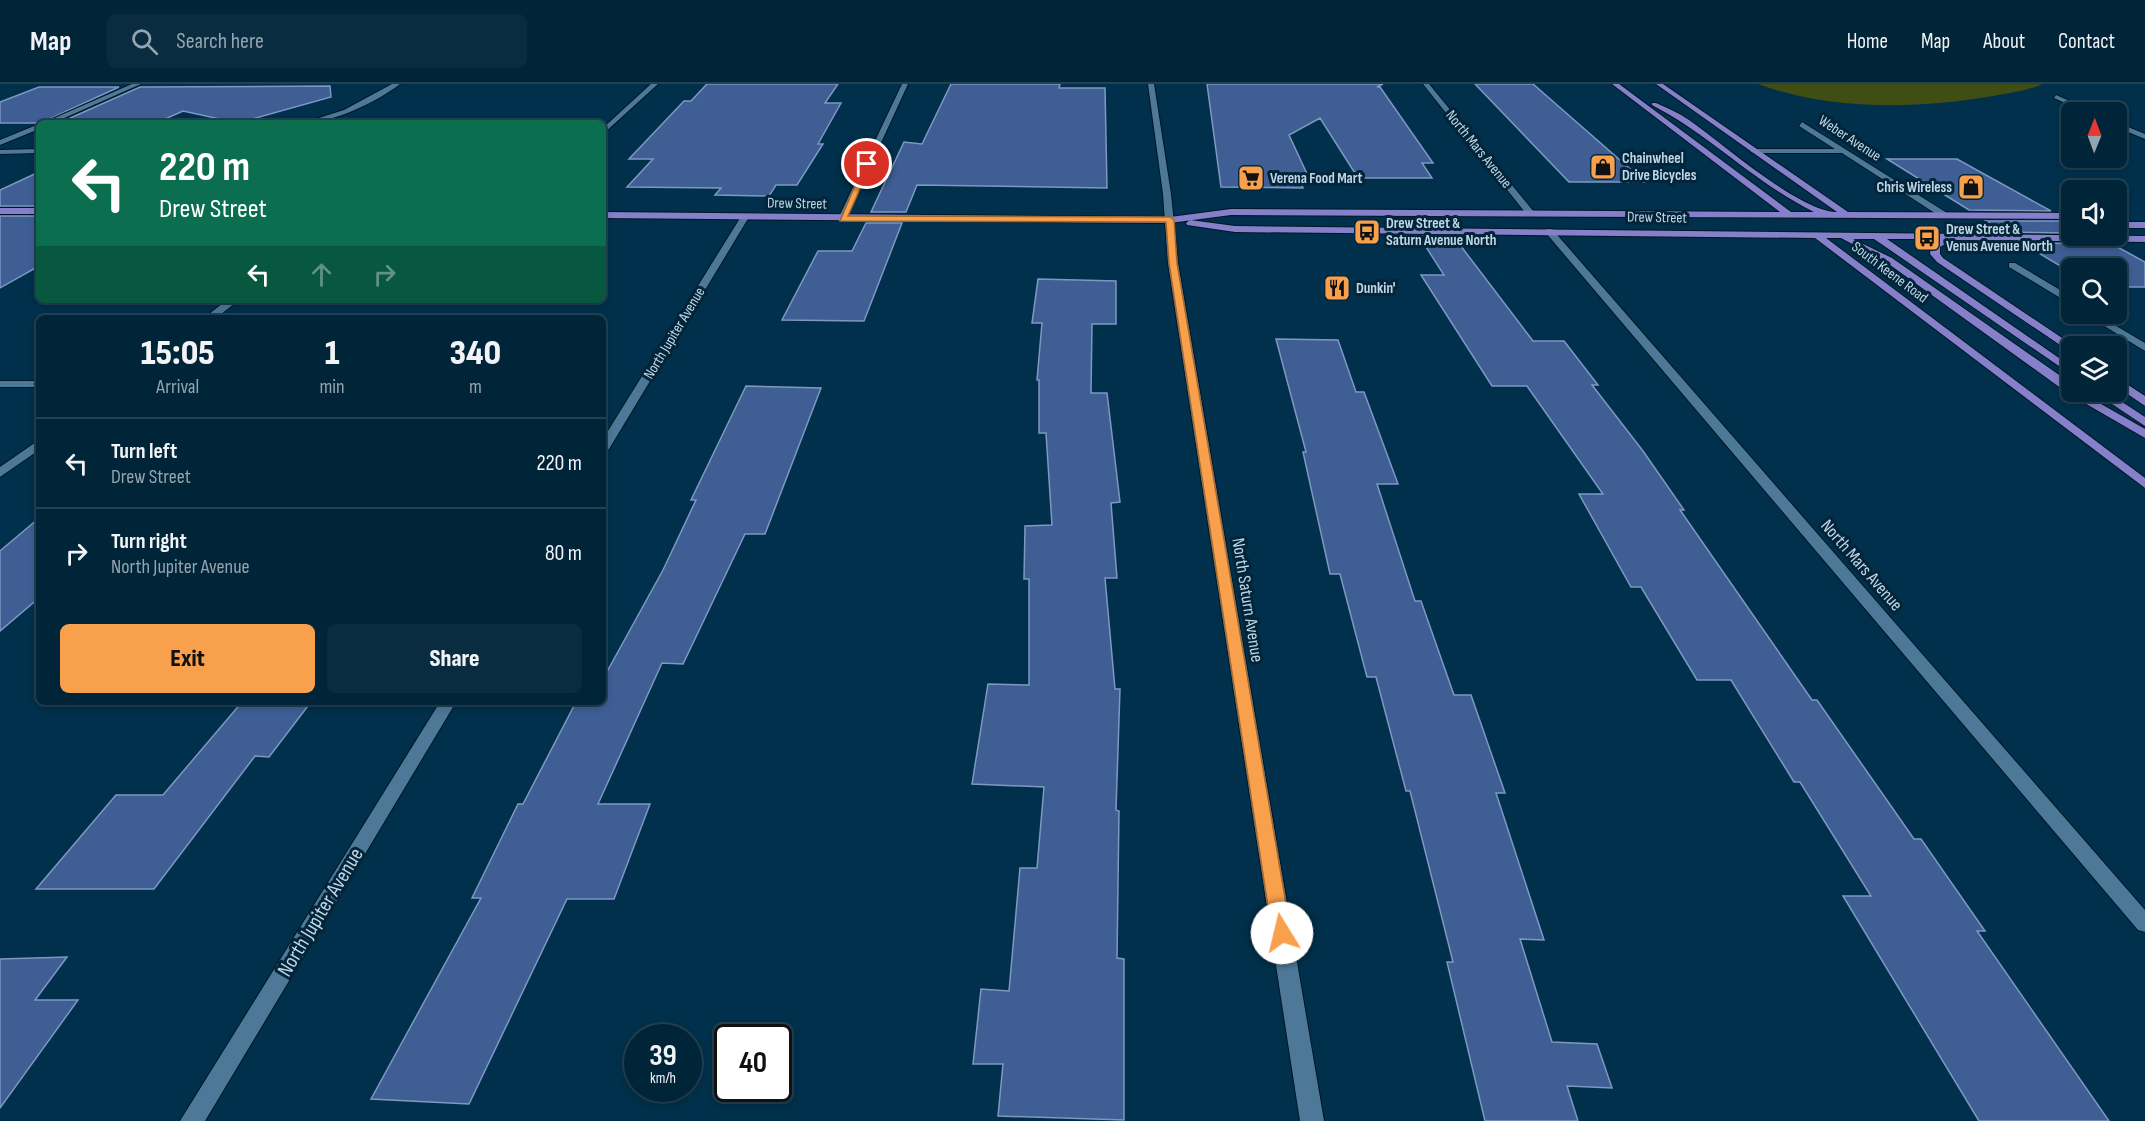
<!DOCTYPE html>
<style>
body{margin:0;font-family:"Sofia Sans Condensed",sans-serif;background:#0a2c40;color:#f1f3f6;height:100vh;display:flex;flex-direction:column;font-size:22px;white-space:nowrap}
*{box-sizing:border-box;margin:0}
p{font-size:20px;color:#95a4ae}
.icon{flex:none;width:33px;height:33px;fill:none;stroke:currentColor;stroke-width:2;stroke-linecap:round;stroke-linejoin:round}
.map{position:relative;flex:1;overflow:hidden}
.panel{position:absolute;left:36px;top:231px;width:570px;height:390px;display:flex;flex-direction:column;background:#002438;border-radius:9px;box-shadow:0 3px 9px #0003,0 0 0 2px #224153}
.panel>*{flex:none}
.guide{position:absolute;left:36px;top:36px;width:570px;height:183px;border-radius:9px;box-shadow:0 3px 9px #0003,0 0 0 2px #224153;background:#0b6e4f;color:#fff;overflow:hidden}
.needle{width:39px;rotate:1deg}
.fabs{position:absolute;left:2061px;top:18px;display:grid;gap:12px}
.fabs a{display:grid;place-items:center;width:66px;height:66px;border-radius:9px;background:#002438;box-shadow:0 3px 9px #0003,0 0 0 2px #224153;font-size:30px}
.speed{position:absolute;left:624px;top:940px;display:flex;gap:12px;font-size:30px;font-weight:700;text-align:center}
.speed>*{display:grid;place-content:center;width:78px;height:78px;border-radius:50%;background:#002438;box-shadow:0 3px 9px #0003,0 0 0 2px #224153;line-height:1}
.speed small{font-size:15px;font-weight:400}
.speed .limit{border:3px solid #111;border-radius:9px;background:#fff;color:#111}
.pin{position:absolute;display:grid;place-items:center;width:51px;height:51px;color:#fff;margin:-26px;border:3px solid #fff;border-radius:50%;box-shadow:0 2px 6px #0007}
.me{position:absolute;width:66px;margin:-33px;rotate:351deg;stroke-linejoin:round;filter:drop-shadow(0 0 4px #0008)}
.turn{display:flex;align-items:center;gap:21px;height:126px;padding:0 24px;font-size:27px}
.turn .icon{width:78px;height:78px;stroke-width:2.5}
.turn b{display:block;font-size:42px;line-height:51px}
.lanes{display:flex;align-items:center;height:57px;padding:0 24px;background:#0003;justify-content:center;gap:30px;direction:ltr}
.lanes .off{opacity:.35}
.eta{display:flex;justify-content:space-evenly;align-items:center;height:102px;text-align:center}
.eta b{font-size:36px;font-weight:800;line-height:42px}
.primary-button{display:flex;gap:12px;margin-top:auto;padding:12px 24px}
.primary-button a{flex:1;height:69px;border-radius:9px;background:#f9a04d;color:#111;font-size:24px;font-weight:800;line-height:69px;text-align:center}
.primary-button a+a{background:#0a2c40;color:#f1f3f6}
ul{padding:0;list-style:none}
li{display:flex;align-items:center;gap:18px;height:90px;padding:0 24px;border-top:2px solid #224153}
li div{flex:1}
li b{display:block;font-size:22px}
li em{font-style:normal}
header{display:flex;align-items:center;gap:36px;box-sizing:border-box;height:84px;padding:0 30px;background:#002438;border-bottom:2px solid #224153}
header strong{font-size:28px}
nav{display:flex;gap:33px;margin-inline-start:auto;font-size:21px}
.search{width:420px;height:54px;background:#0a2c40;display:flex;align-items:center;gap:15px;box-sizing:border-box;padding:0 21px;border-radius:9px;color:#95a4ae;font-size:22px}
.map>svg:first-child{display:block}
</style>
<header>
<strong>Map</strong>
<div class="search"><svg class="icon" aria-label="search" viewBox="0 0 24 24"><circle cx="10" cy="10" r="6"/><path d="M15 15l6 6"/></svg>Search here</div>
<nav><a>Home</a><a>Map</a><a>About</a><a>Contact</a></nav>
</header>
<div class="map">
<svg width="2145" height="1037" viewBox="0 0 2145 1037">
<rect width="100%" height="100%" fill="#00304b"/>
<path fill="#414e13" d="M1758 0H2042C2028 7 2009 9 1993 12 1917 25 1831 27 1758 0Z"/>
<path fill="#3f5e94" stroke="#7f98c2" stroke-width="1.5" d="M707 0H838L825 19H841L818 60H823L797 101H776L769 112 715 111 721 104 627 103 653 75H629L684 17H691Z
M951 0H1060L1059 4H1105L1107 104 917 101 906 128H871L904 58 922 60Z
M1207 0H1383L1377 3H1380L1433 79H1422L1432 94H1358L1320 34 1289 51 1309 94 1299 93 1303 104 1221 103Z
M1475 0H1533L1645 98H1569Z
M330 2 331 13 238 39 183 27 156 39H59L140 3Z
M39 3H119L41 39H0V18Z
M1887 75H1957L2051 127 1969 126Z
M39 88V122H0V106Z
M0 132H39V182L0 204Z
M1986 137H2071L2072 149 2004 148Z
M866 139H902L864 237 782 236 818 167H852Z
M1419 152 1454 153 1533 257H1564L1598 301H1592L1643 367 1684 426H1680L1812 616H1817L1914 755H1921L1985 847H1977L2109 1037H1979L1843 812H1871L1800 698H1794L1731 596H1697L1641 503H1631L1579 410H1603L1527 302H1492L1421 191H1444Z
M2022 159 2112 160 2145 178V203H2116V184H2072V189Z
M1038 195 1116 197V240H1092L1091 309H1107L1120 418 1111 419 1117 494H1105L1115 605H1120L1116 726 1119 727 1117 874 1124 875V1036L998 1032 1003 980H973L981 905 1009 907 1020 784H1037L1044 703 972 700 988 600 1029 601V495H1024L1025 442 1052 441 1046 349H1039V296H1037L1042 239H1032Z
M1276 255 1338 256 1356 308H1364L1398 400H1377L1415 517H1421L1454 611H1471L1505 709H1496L1544 856 1520 855 1552 958 1597 960 1612 1004 1567 1002 1578 1037H1485L1447 878H1453L1410 707H1406L1376 593H1367L1340 490H1330L1303 368H1306Z
M746 302 821 304 765 450H745L683 580 662 579 598 720H650L614 815H567L469 1020 371 1015 481 814H472L518 720H523L576 618H603V595L663 486 696 416H691Z
M39 434V514L0 547V467Z
M242 618H311L269 673 255 672 154 805H36L116 711H163Z
M67 873 35 916H78L0 1024V875Z"/>
<g fill="none" stroke-linecap="round" stroke-linejoin="round">
<defs>
<path id="minor" d="M132 0H141L53 39H43Z
M392 0H400C377 18 333 39 303 39L344 26Z
M651 0H658L603 50V44Z
M902 0H908L846 135 839 137 838 135Z
M1148 0H1154L1171 110 1178 179 1324 1037H1300L1168 179 1163 110Z
M1423 0H1429L1534 128V132H1528Z
M2056 11 2092 27 2094 28H2085L2054 14Z
M1802 38 1947 129 1948 131 1941 133 1842 69H1754L1750 67 1754 65H1835L1799 42Z
M2116 38 2145 50V55L2116 43Z
M39 40V45L0 61V56Z
M39 65V69L0 70V66Z
M742 131 749 133 609 365 603 369V355Z
M1546 145H1552L2145 826V848L2138 846 1546 149Z
M2009 179H2015L2072 213V221L2009 183Z
M227 216H239L216 234H204Z
M2085 230H2096L2145 259V267Z
M0 297H39V303H0Z
M39 356V366L0 393V383Z
M440 618H456L205 1037H180Z"/>
<path id="major" d="M1612 0H1619L1791 128H1814C1755 99 1710 51 1652 21V19H1656C1667 24 1679 29 1689 36 1722 59 1800 128 1837 128L1656 0H1663L1848 128 2072 129V135L1231 131 1170 139 603 134V128L1170 133 1231 125 1780 128Z
M0 124H39V130H0Z
M1190 136 1235 142 2145 152V158L1952 156 1940 163V170L1943 174 2074 262H2072V269L1937 178 1930 170 1931 162 1940 155H1887L2072 283V291L1874 155H1853L1892 174 2072 300V308H2080L2145 345V354L2069 310 1886 178 1841 154H1826L2145 394V404L1815 154 1235 148 1187 141 1186 139Z
M2116 138H2145V144H2116Z
M2116 293 2145 312V322L2116 302Z
M2094 308H2107L2145 333V342Z"/>
</defs>
<use href="#minor" stroke="#021725" stroke-width="2"/>
<use href="#major" stroke="#021725" stroke-width="2"/>
<use href="#minor" fill="#4d7898" fill-rule="evenodd"/>
<use href="#major" fill="#867fc9" fill-rule="evenodd"/>
</g>
<path fill="#f9a04d" stroke="#a26832" stroke-width="1.5" d="M867 78 871 80 848 132 1170 133 1174 136 1177 179 1291 849 1288 855 1282 857 1275 855 1272 849 1169 179 1166 138 840 137 864 80Z"/>
<defs>
<symbol id="shop-square" viewBox="-11 -11 22 22"><rect x="-9" y="-9" width="18" height="18" rx="4" fill="#f9a04d" stroke="#03253a"/><path d="M-5-2.5h2.3a2.7 3.5 0 0 1 5.4 0H5L5.5 6h-11ZM-1.5-2.5h3a1.5 2.3 0 0 0-3 0Z" fill="#111"/></symbol>
<symbol id="supermarket-square" viewBox="-11 -11 22 22"><rect x="-9" y="-9" width="18" height="18" rx="4" fill="#f9a04d" stroke="#03253a"/><path d="M-6-5.5h2.5l.6 2H6L4.5 2H-2.5L-4.4-4H-6ZM-1.5 3.2a1.3 1.3 0 1 0 .1 0ZM3 3.2a1.3 1.3 0 1 0 .1 0Z" fill="#111"/></symbol>
<symbol id="bus-square" viewBox="-11 -11 22 22"><rect x="-9" y="-9" width="18" height="18" rx="4" fill="#f9a04d" stroke="#03253a"/><path d="M-5-6H5V4H4V6H2V4H-2V6H-4V4H-5ZM-3.5-4V0h7V-4ZM-3.5 1.2v1.5H-2V1.2ZM2 1.2v1.5H3.5V1.2Z" fill="#111"/></symbol>
<symbol id="restaurant-square" viewBox="-11 -11 22 22"><rect x="-9" y="-9" width="18" height="18" rx="4" fill="#f9a04d" stroke="#03253a"/><path d="M-5-6h1v4h1v-4h1v4h1v-4h1v5L-1.5 .5V6h-2V.5L-5-1ZM5-6V6H3V1.5H1.5Q1.5-4 5-6Z" fill="#111"/></symbol>
</defs>
<g fill-rule="evenodd">
<use href="#shop-square" x="1588" y="68" width="30" height="30"/>
<use href="#supermarket-square" x="1236" y="79" width="30" height="30"/>
<use href="#shop-square" x="1956" y="88" width="30" height="30"/>
<use href="#bus-square" x="1352" y="133" width="30" height="30"/>
<use href="#bus-square" x="1912" y="139" width="30" height="30"/>
<use href="#restaurant-square" x="1322" y="189" width="30" height="30"/>
</g>
<g text-anchor="middle" stroke-width="6" stroke-linejoin="round" paint-order="stroke">
<g font-size="15" fill="#bfd6e7" stroke="#03253a">
<text transform="translate(1850 54) rotate(33)" y="5">Weber Avenue</text>
<text transform="translate(1479 65) rotate(51)" y="5">North Mars Avenue</text>
<text transform="translate(797 119) rotate(1)" y="5">Drew Street</text>
<text transform="translate(1657 133) rotate(1)" y="5">Drew Street</text>
<text transform="translate(1890 188) rotate(37)" y="5">South Keene Road</text>
<text transform="translate(674 249) rotate(-59)" y="5">North Jupiter Avenue</text>
</g>
<g font-size="15" font-weight="bold" fill="#bfd6e7" stroke="#03253a" text-anchor="start">
<text x="1622" y="79">Chainwheel<tspan x="1622" dy="17">Drive Bicycles</tspan></text>
<text x="1270" y="99">Verena Food Mart</text>
<text x="1952" y="108" text-anchor="end">Chris Wireless</text>
<text x="1386" y="144">Drew Street &amp;<tspan x="1386" dy="17">Saturn Avenue North</tspan></text>
<text x="1946" y="150">Drew Street &amp;<tspan x="1946" dy="17">Venus Avenue North</tspan></text>
<text x="1356" y="209">Dunkin'</text>
</g>
<g font-size="18" fill="#bfd6e7" stroke="#03253a">
<text transform="translate(1862 481) rotate(49)" y="6">North Mars Avenue</text>
<text transform="translate(1248 516) rotate(81)" y="6">North Saturn Avenue</text>
</g>
<g font-size="21" fill="#bfd6e7" stroke="#03253a">
<text transform="translate(320 828) rotate(-59)" y="7">North Jupiter Avenue</text>
</g>
</g>
</svg>
<div class="fabs">
<a><svg class="needle" viewBox="-14 -14 28 28"><path d="M0-13l5 13h-10z" fill="#e53935"/><path d="M0 13l5-13h-10z" fill="#95a4ae"/></svg></a>
<a><svg class="icon" aria-label="sound" viewBox="0 0 24 24"><path d="M4 9h4l5-4v14l-5-4H4zM17 9q2 3 0 6"/></svg></a>
<a><svg class="icon" aria-label="search" viewBox="0 0 24 24"><circle cx="10" cy="10" r="6"/><path d="M15 15l6 6"/></svg></a>
<a><svg class="icon" aria-label="layers" viewBox="0 0 24 24"><path d="M12 4l9 5-9 5-9-5zM3 14l9 5 9-5"/></svg></a>
</div>
<div class="speed"><div>39<small>km/h</small></div><div class="limit">40</div></div>
<div class="pin" style="left:867px;top:80px;background:#d93025"><svg class="icon" aria-label="arrive" viewBox="0 0 24 24"><path d="M6 21V4h12l-3 4 3 4H6"/></svg></div>
<svg class="me" style="left:1282px;top:849px" viewBox="-20 -20 40 40"><circle r="19" fill="#fff"/><path d="M0-13L10 11 0 6-10 11z" fill="#f9a04d"/></svg>
<div class="guide">
<div class="turn"><svg class="icon" aria-label="left" viewBox="0 0 24 24"><path d="M17 20v-9H6M10 6l-5 5 5 5"/></svg><div><b>220 m</b>Drew Street</div></div>
<div class="lanes"><svg class="icon" aria-label="left" viewBox="0 0 24 24"><path d="M17 20v-9H6M10 6l-5 5 5 5"/></svg><svg class="icon off" aria-label="ahead" viewBox="0 0 24 24"><path d="M12 20V5M6 11l6-6 6 6"/></svg><svg class="icon off" aria-label="right" viewBox="0 0 24 24"><path d="M7 20v-9h11M14 6l5 5-5 5"/></svg></div>
</div>
<section class="panel">
<div class="eta">
<div><b>15:05</b><p>Arrival</p></div>
<div><b>1</b><p>min</p></div>
<div><b>340</b><p>m</p></div>
</div>
<ul>
<li><svg class="icon" aria-label="left" viewBox="0 0 24 24"><path d="M17 20v-9H6M10 6l-5 5 5 5"/></svg><div><b>Turn left</b><p>Drew Street</p></div><em>220 m</em></li>
<li><svg class="icon" aria-label="right" viewBox="0 0 24 24"><path d="M7 20v-9h11M14 6l5 5-5 5"/></svg><div><b>Turn right</b><p>North Jupiter Avenue</p></div><em>80 m</em></li>
</ul>
<div class="primary-button"><a>Exit</a><a>Share</a></div>
</section>
</div>
